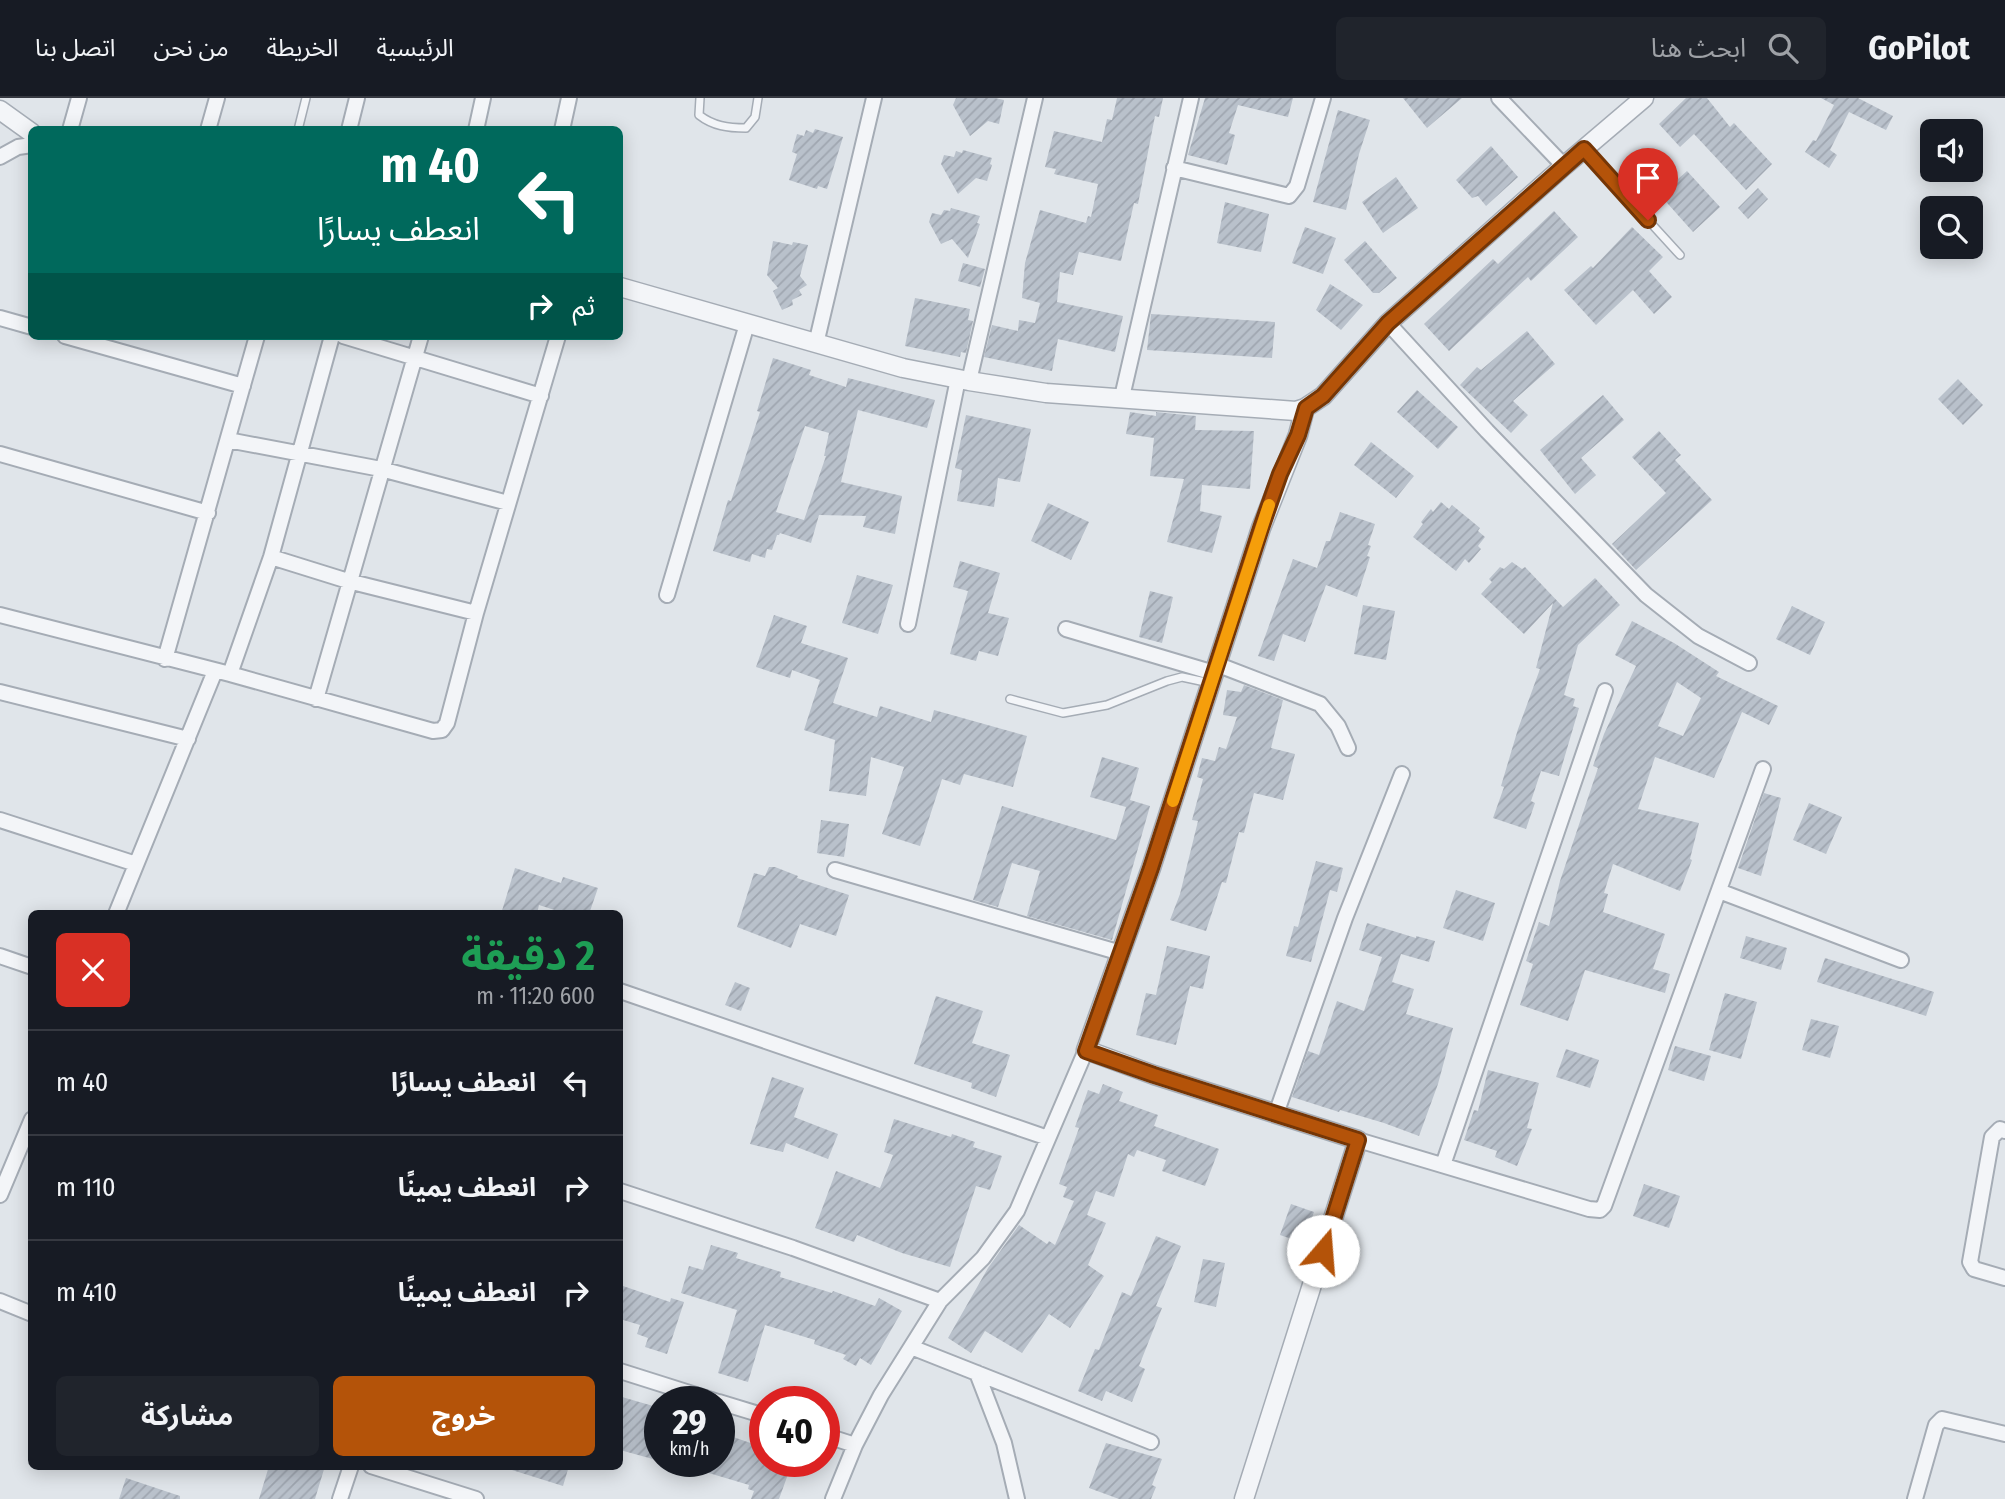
<!DOCTYPE html>
<html lang="ar">
<meta charset="utf-8">
<style>
body{margin:0;font-family:"Fira Sans Condensed","Noto Sans Arabic",sans-serif;background:#20242c;color:#f1f3f6;direction:rtl;height:100vh;display:flex;flex-direction:column;font-size:26px;white-space:nowrap}
*{box-sizing:border-box;margin:0}
p{font-size:23px;color:#9ea1a6}
.icon{flex:none;width:38px;height:38px;fill:none;stroke:currentColor;stroke-width:2;stroke-linecap:round;stroke-linejoin:round}
.map{position:relative;flex:1;overflow:hidden;direction:ltr}
.details{position:absolute;left:28px;top:812px;width:595px;height:560px;display:flex;flex-direction:column;background:#171b24;border-radius:10px;box-shadow:0 4px 18px #0003;direction:rtl}
.details>*{flex:none}
.banner{position:absolute;left:28px;top:28px;width:595px;height:214px;border-radius:10px;box-shadow:0 4px 18px #0003;direction:rtl;background:#00695c;color:#fff;overflow:hidden}
.fabs{position:absolute;left:1920px;top:21px;display:grid;gap:14px}
.fabs a{display:grid;place-items:center;width:63px;height:63px;border-radius:10px;background:#171b24;box-shadow:0 4px 18px #0003;font-size:35px}
.speed{position:absolute;left:644px;top:1288px;display:flex;gap:14px;font-size:35px;font-weight:700;text-align:center}
.speed>*{display:grid;place-content:center;width:91px;height:91px;border-radius:50%;background:#171b24;box-shadow:0 4px 18px #0003;line-height:1}
.speed small{font-size:18px;font-weight:400}
.speed .limit{border:10px solid #d22;background:#fff;color:#111}
.pin{position:absolute;display:grid;place-items:center;width:60px;height:60px;color:#fff;margin:-72px -30px;border-radius:50% 50% 50% 0;rotate:-45deg;box-shadow:0 0 7px #0007}
.pin .icon{rotate:45deg}
.me{position:absolute;width:77px;margin:-38px;rotate:18deg;stroke-linejoin:round;filter:drop-shadow(0 0 5px #0008)}
.turn{display:flex;align-items:center;gap:24px;height:147px;padding:0 28px;font-size:32px}
.turn .icon{width:91px;height:91px;stroke-width:2.5}
.turn b{display:block;font-size:49px;line-height:60px}
.then{display:flex;align-items:center;height:66px;padding:0 28px;background:#0003;gap:14px;font-size:26px}
.round{display:grid;place-items:center;flex:none;width:74px;height:74px;border-radius:10px;background:#20242c}
.summary{display:flex;align-items:center;justify-content:space-between;height:119px;padding:0 28px}
h1{font-size:42px;font-weight:700;line-height:52px;color:#1e9e55}
.action{display:flex;gap:14px;margin-top:auto;padding:14px 28px}
.action a{flex:1;height:80px;border-radius:10px;background:#b45309;color:#fff;font-size:28px;font-weight:700;line-height:80px;text-align:center}
.action a+a{background:#20242c;color:#f1f3f6}
ul{padding:0;list-style:none}
li{display:flex;align-items:center;gap:21px;height:105px;padding:0 28px;border-top:2px solid #363941}
li div{flex:1}
li b{display:block;font-size:26px}
li em{font-style:normal}
header{display:flex;align-items:center;gap:42px;box-sizing:border-box;height:98px;padding:0 35px;background:#171b24;border-bottom:2px solid #363941}
header strong{font-size:33px}
nav{display:flex;gap:38px;margin-inline-start:auto;font-size:24px}
.search{width:490px;height:63px;background:#20242c;display:flex;align-items:center;gap:18px;box-sizing:border-box;padding:0 24px;border-radius:10px;color:#9ea1a6;font-size:26px}
.map>svg:first-child{display:block}
</style>
<header>
<strong>GoPilot</strong>
<div class="search"><svg class="icon" aria-label="search" viewBox="0 0 24 24"><circle cx="10" cy="10" r="6"/><path d="M15 15l6 6"/></svg>ابحث هنا</div>
<nav><a>الرئيسية</a><a>الخريطة</a><a>من نحن</a><a>اتصل بنا</a></nav>
</header>
<div class="map">
<svg width="2005" height="1401" viewBox="0 0 2005 1401">
<defs>
<pattern id="building-hatch" width="6" height="6" patternUnits="userSpaceOnUse" patternTransform="scale(1.75)"><rect width="6" height="6" fill="#b9c1cb"/><path d="M-1 1l2-2M0 6l6-6M5 7l2-2" fill="none" stroke="#9fa6b0"/></pattern>
</defs>
<rect width="100%" height="100%" fill="#e0e5ea"/>
<path fill="url(#building-hatch)" fill-rule="evenodd" d="M956 0H995L1004 2 999 26 988 23 970 38 953 7Z
M1117 0H1163L1159 19 1155 18 1138 106 1134 105 1121 163 1079 154 1073 177 1060 174 1057 204 1123 218 1115 254 1058 241 1052 273 984 259 992 227 1018 233 1019 222 1035 225 1040 205 1022 200 1025 165 1040 112 1086 125 1088 118 1091 119 1098 86 1054 76 1056 71 1045 69 1054 33 1102 44 1107 21 1112 22Z
M1205 0H1293L1288 19 1238 7 1229 35 1235 37 1227 67 1188 57Z
M1403 0H1462L1427 30Z
M1686 0H1707L1730 29 1734 25 1772 66 1746 92 1694 36 1680 49 1659 26Z
M1821 0H1858L1893 18 1886 32 1849 14 1830 52 1837 57 1829 70 1805 54 1813 42 1816 43 1834 7Z
M1338 12 1370 22 1359 56 1346 112 1313 104Z
M815 31 843 39 827 91 818 88 817 91 789 82 797 56 792 54 797 36 804 38 806 32 813 35Z
M1491 48 1518 79 1486 108 1478 98 1472 100 1456 82Z
M963 52 992 60 990 66 992 67 987 83 976 80 958 96 941 66 944 57 954 59 956 53 962 55Z
M1687 73 1720 109 1693 134 1660 97Z
M1396 79 1418 110 1383 135 1362 104Z
M1758 90 1768 101 1748 121 1738 110Z
M1225 104 1269 116 1261 154 1217 145Z
M951 110 980 118 977 125 980 126 968 160 952 141 941 146 929 124 932 115 941 117 944 112 950 113Z
M1554 113 1578 139 1531 183 1528 179 1449 253 1424 226 1493 161 1498 166Z
M1305 129 1336 140 1323 176 1292 165Z
M1632 129 1663 159 1649 173 1672 199 1654 216 1633 192 1596 227 1564 192 1591 168 1593 170Z
M773 143 792 147 793 144 808 147 800 178 807 187 799 192 802 197 792 202 793 207 782 212 773 193 778 190 767 177Z
M1365 143 1397 180 1379 195H1373L1344 162Z
M963 165 985 171 980 189 958 183Z
M1330 186 1363 207 1341 232 1316 212Z
M915 200 970 211 968 222 973 223 966 255 961 254 960 259 905 248Z
M1151 216 1275 224 1272 260 1147 252Z
M1527 233 1555 266 1513 303 1528 317 1511 335 1460 287 1477 269 1481 272Z
M773 260 811 272 809 277 846 289 848 280 935 302 927 330 858 312 841 384 902 398 895 436 863 429 866 418 819 417 811 445 780 435 779 437H777L772 452 767 451 765 460 752 456 750 464 713 453 728 402 731 403 760 314 757 313ZM805 328 829 335 824 358H826L804 422 776 414Z
M1958 281 1983 307 1963 327 1938 301Z
M1417 292 1458 329 1438 351 1397 314Z
M1603 297 1624 322 1581 360 1596 377 1575 396 1540 352Z
M1130 314 1156 318V314L1196 318 1195 332 1254 333 1250 391 1202 387 1200 413 1222 418 1212 455 1167 444 1184 381 1150 378 1154 340 1126 336Z
M966 317 1031 331 1020 384 998 380 994 409 957 403 962 372 955 370Z
M1659 333 1681 357 1675 362 1712 402 1636 472 1612 446 1666 395 1632 359Z
M1371 344 1414 378 1396 400 1354 367Z
M1441 404 1449 411 1452 407 1480 430 1478 433 1485 439 1478 448 1481 451 1469 465 1465 461 1456 473 1413 439 1423 426 1421 424 1431 411 1433 414Z
M1048 405 1089 424 1071 462 1031 443Z
M1340 414 1375 426 1368 447 1371 448 1367 458 1370 459 1357 499 1326 487 1305 544 1283 536 1274 563 1258 558 1293 461 1317 470 1326 443H1330Z
M960 463 1000 475 988 515 1009 520 998 558 979 553 976 563 950 556 968 493 953 489Z
M1512 464 1522 471 1525 469 1563 509 1595 480 1620 507 1578 547 1564 597 1575 601 1573 608 1579 610 1559 678 1541 673 1531 703 1535 705 1526 731 1493 720 1504 689 1501 688 1518 631 1540 571 1536 570 1553 505 1524 536 1481 496 1492 484 1489 481 1500 469 1504 471Z
M857 477 893 487 878 536 842 525Z
M1150 493 1173 499 1162 545 1139 539Z
M1363 507 1395 513 1386 562 1354 556Z
M1792 508 1825 524 1810 557 1776 541Z
M774 517 807 528 801 545 848 560 833 605 877 619 880 608 931 624 934 612 1027 638 1013 689 964 676 960 687 942 681 920 748 882 736 904 669 871 659 866 698 829 693 835 642 804 632 820 582 792 572 790 580 756 569Z
M1632 523 1674 545 1719 574 1716 578 1778 608 1769 627 1742 614 1714 680 1655 659 1638 711 1699 725 1690 761 1692 762 1680 793 1613 766 1604 795 1608 796 1603 814 1665 836 1653 871 1670 876 1665 895 1585 872 1568 923 1520 907 1533 866 1526 863 1539 824 1549 828 1560 783 1598 670 1593 668 1604 636 1636 568 1615 557ZM1677 584 1701 600 1683 638 1658 628Z
M1244 587 1283 602 1271 650 1295 656 1283 702 1254 695 1244 735 1239 734 1226 785 1222 784 1206 833 1170 822 1180 796 1198 723 1192 722 1203 681 1197 679 1202 660 1215 663 1219 649 1226 651 1237 619 1223 617 1227 592 1241 594Z
M1102 659 1139 670 1130 702 1150 708 1112 842 1027 818 1040 773 1012 765 998 809 973 802 1002 708 1116 742 1126 709 1090 699Z
M1764 695 1781 700 1761 778 1738 770Z
M1809 705 1842 719 1826 756 1793 742Z
M821 722 849 726 844 759 817 755Z
M1316 763 1343 770 1337 794 1330 792 1311 864 1286 858 1294 828 1298 829Z
M769 769H775L798 778 797 780 849 797 836 838 800 826 791 850 737 829 754 775 765 778Z
M515 770 561 785 563 779 598 790 589 816H567L539 807 537 816H501Z
M1456 792 1495 805 1483 843 1443 830Z
M1367 825 1416 840V838L1435 843 1429 864 1401 856 1392 884 1414 891 1406 916 1453 930 1438 986 1419 1038 1384 1025 1340 1012 1339 1014 1292 999 1308 953 1319 957 1337 903 1364 913 1382 859 1359 852Z
M1746 838 1787 850 1781 872 1740 860Z
M1167 848 1210 858 1203 891 1190 888 1176 947 1136 937 1146 895 1156 897Z
M1825 860 1934 894 1926 918 1817 884Z
M735 884 750 890 741 913 725 907Z
M1725 895 1757 904 1741 961 1709 952Z
M936 898 983 913 972 945 1010 957 996 999 971 990 972 985 914 966Z
M1811 921 1839 928 1830 960 1802 952Z
M1675 948 1711 958 1704 983 1668 972Z
M1566 951 1599 962 1590 990 1556 979Z
M1488 972 1539 985 1527 1030 1532 1031 1517 1068 1495 1059 1497 1053 1464 1042 1474 1012 1478 1013Z
M772 979 804 990 794 1019 838 1036 828 1061 786 1045 783 1054 750 1046Z
M1103 986 1123 994 1119 1003 1158 1017 1154 1028 1219 1051 1205 1088 1162 1073 1166 1062 1137 1052 1134 1059 1128 1056 1114 1099 1096 1093 1087 1117 1106 1125 1088 1167 1104 1178 1070 1230 1049 1216 1022 1255 985 1233 971 1255 948 1240 988 1170 1019 1127 1047 1146 1049 1143 1055 1147 1074 1103 1063 1099 1067 1089 1059 1086 1079 1030 1075 1029 1088 992 1099 996Z
M894 1021 951 1039 952 1036 975 1044 973 1049 1002 1058 990 1092 976 1088 950 1169 902 1155 857 1137 854 1144 815 1130 836 1073 880 1090 893 1057 884 1054Z
M1644 1086 1680 1098 1669 1130 1633 1118Z
M1291 1106 1314 1114 1303 1145 1280 1137Z
M1156 1138 1181 1148 1156 1208 1162 1210 1139 1268 1145 1271 1132 1304 1106 1293 1102 1303 1078 1293 1095 1251 1099 1252 1122 1194 1131 1198Z
M711 1147 738 1155 736 1160 781 1174 780 1179 832 1195 833 1193 875 1208 879 1200 902 1213 871 1267 860 1260 856 1268 843 1261 846 1257 814 1246 815 1242 765 1227 748 1284 718 1275 737 1212 681 1195 689 1168 703 1172Z
M1203 1161 1225 1165 1216 1209 1194 1204Z
M620 1187 670 1204 671 1200 684 1204 667 1256 645 1249 648 1240 637 1236 640 1227 620 1221Z
M622 1299 660 1310V1363L620 1352V1308Z
M719 1334 765 1350V1363H786L785 1366 791 1368 779 1401H751L754 1393 748 1391 749 1387 682 1367V1363H719Z
M1106 1345 1162 1361 1152 1387 1156 1389 1151 1401H1119L1089 1390Z
M269 1368H325L315 1401H259Z
M512 1368H569L563 1388 512 1372Z
M126 1380 180 1398V1401H119Z"/>
<g fill="none" stroke-linecap="round" stroke-linejoin="round">
<defs>
<path id="service" d="M700 0 699 17C713 28 728 30 746 30L755 19 758 0
M298 32 306 0
M1584 52 1680 157
M1010 601 1063 615 1107 607 1167 583 1182 579 1210 585"/>
<path id="minor" d="M1499 0 1564 68
M70 32 79 0
M208 32 217 0
M349 32 357 0
M476 32 483 0
M562 32 569 0
M0 59 18 49 32 47
M1174 70 1289 98 1297 88 1323 0
M0 220 32 229
M1388 225 1487 333 1646 497 1698 538 1749 565
M65 238 243 288
M343 238 541 298
M816 246 874 0
M969 283 1035 0
M1122 299 1191 0
M228 342 381 371 508 405
M0 356 208 415
M271 459 348 483 476 515
M667 497 747 226
M0 517 230 576 433 633 442 632 447 625 476 515 558 238
M908 526 958 281
M1066 531 1214 575
M165 561 257 238
M1216 566 1320 606 1338 628 1348 650
M230 576 271 459 332 238
M0 594 188 641
M316 601 421 238
M0 722 136 766
M835 772 1121 855
M1719 793 1901 862
M116 816 215 573
M0 858 32 869
M620 893 1048 1040
M1276 1016 1345 820 1402 676
M2005 1033 2000 1031 1992 1039 1970 1164 1974 1171 2005 1180
M1358 1042 1589 1111 1600 1112 1604 1108 1763 671
M1443 1067 1605 593
M620 1093 793 1150 940 1203
M0 1097 32 1021
M0 1203 32 1216
M911 1249 1151 1344
M620 1273 718 1304
M977 1275 1004 1345 1017 1401
M719 1304 765 1318
M824 1337 855 1347
M371 1368 476 1401
M340 1401 351 1368
M833 1401 855 1347 881 1297 940 1203 983 1160 1017 1113 1086 952
M1915 1401 1936 1327 1942 1321 2005 1336"/>
<path id="tertiary" d="M0 12 32 35
M620 189 903 270 969 283 1046 295 1296 313 1305 310 1323 298 1388 225 1564 68 1644 0
M1244 1401 1358 1042 1154 977 1086 952 1151 770 1261 430 1298 337 1305 310"/>
</defs>
<use href="#service" stroke="#a5acb5" stroke-width="10"/>
<use href="#minor" stroke="#a5acb5" stroke-width="18"/>
<use href="#tertiary" stroke="#a5acb5" stroke-width="21"/>
<use href="#service" stroke="#f3f5f8" stroke-width="7"/>
<use href="#minor" stroke="#f3f5f8" stroke-width="14"/>
<use href="#tertiary" stroke="#f3f5f8" stroke-width="18"/>
</g>
<g fill="none" stroke-linecap="round" stroke-linejoin="round">
<defs>
<path id="route" d="M1323 1153 1358 1042 1154 977 1086 953 1151 770 1261 430 1280 376 1298 337 1306 310 1323 298 1388 225 1584 51 1648 122"/>
</defs>
<use href="#route" stroke="#753606" stroke-width="18"/>
<use href="#route" stroke="#b45309" stroke-width="12"/>
<path stroke="#f59e0b" stroke-width="12" d="M1173 703 1269 407"/>
</g>
</svg>
<div class="fabs">
<a><svg class="icon" aria-label="sound" viewBox="0 0 24 24"><path d="M4 9h4l5-4v14l-5-4H4zM17 9q2 3 0 6"/></svg></a>
<a><svg class="icon" aria-label="search" viewBox="0 0 24 24"><circle cx="10" cy="10" r="6"/><path d="M15 15l6 6"/></svg></a>
</div>
<div class="speed"><div>29<small>km/h</small></div><div class="limit">40</div></div>
<div class="pin" style="left:1648px;top:122px;background:#d93025"><svg class="icon" aria-label="arrive" viewBox="0 0 24 24"><path d="M6 21V4h12l-3 4 3 4H6"/></svg></div>
<svg class="me" style="left:1323px;top:1153px" viewBox="-20 -20 40 40"><circle r="19" fill="#fff"/><path d="M0-13L10 11 0 6-10 11z" fill="#b45309"/></svg>
<div class="banner">
<div class="turn"><svg class="icon" aria-label="left" viewBox="0 0 24 24"><path d="M17 20v-9H6M10 6l-5 5 5 5"/></svg><div><b>40 m</b>انعطف يسارًا</div></div>
<div class="then">ثم<svg class="icon" aria-label="right" viewBox="0 0 24 24"><path d="M7 20v-9h11M14 6l5 5-5 5"/></svg></div>
</div>
<section class="details">
<div class="summary"><div><h1>2 دقيقة</h1><p>600 m · 11:20</p></div><a class="round" style="background:#d93025;color:#fff"><svg class="icon" aria-label="close" viewBox="0 0 24 24"><path d="M6 6l12 12M18 6L6 18"/></svg></a></div>
<ul>
<li><svg class="icon" aria-label="left" viewBox="0 0 24 24"><path d="M17 20v-9H6M10 6l-5 5 5 5"/></svg><div><b>انعطف يسارًا</b></div><em>40 m</em></li>
<li><svg class="icon" aria-label="right" viewBox="0 0 24 24"><path d="M7 20v-9h11M14 6l5 5-5 5"/></svg><div><b>انعطف يمينًا</b></div><em>110 m</em></li>
<li><svg class="icon" aria-label="right" viewBox="0 0 24 24"><path d="M7 20v-9h11M14 6l5 5-5 5"/></svg><div><b>انعطف يمينًا</b></div><em>410 m</em></li>
</ul>
<div class="action"><a>خروج</a><a>مشاركة</a></div>
</section>
</div>
